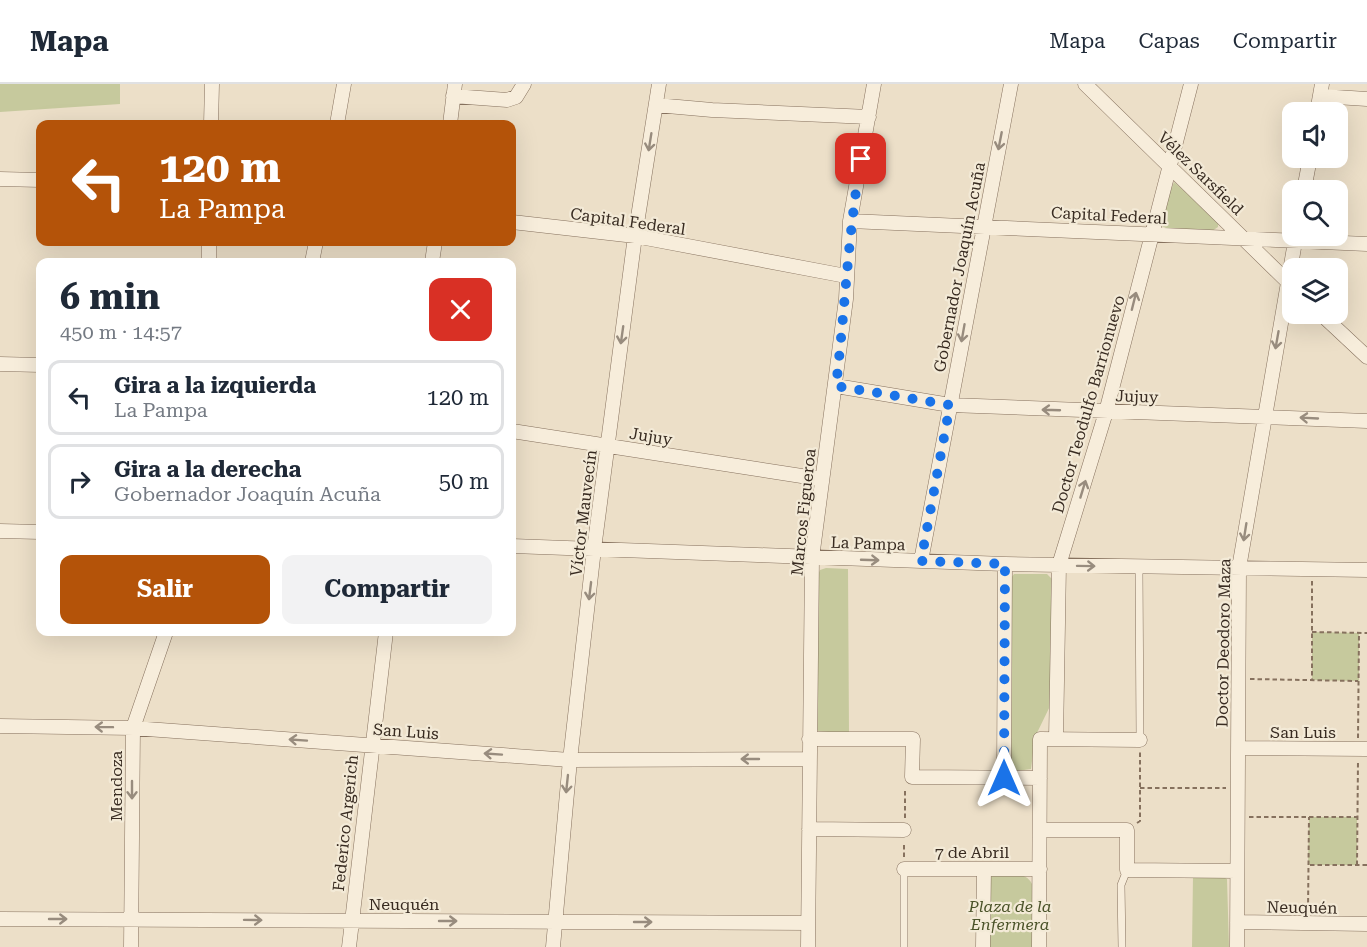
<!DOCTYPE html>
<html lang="es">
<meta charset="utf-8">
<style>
body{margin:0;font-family:"Roboto Serif",serif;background:#f2f2f3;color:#1f2937;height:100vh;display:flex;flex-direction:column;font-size:22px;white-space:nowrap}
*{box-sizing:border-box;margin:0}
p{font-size:20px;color:#747a83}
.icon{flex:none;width:33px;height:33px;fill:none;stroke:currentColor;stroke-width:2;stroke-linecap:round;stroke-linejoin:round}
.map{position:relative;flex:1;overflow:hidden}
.details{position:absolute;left:36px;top:174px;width:480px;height:378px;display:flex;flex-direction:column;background:#fff;border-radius:12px;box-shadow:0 6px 24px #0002}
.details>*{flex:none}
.top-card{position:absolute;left:36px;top:36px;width:480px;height:126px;border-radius:12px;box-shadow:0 6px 24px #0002;background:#b45309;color:#fff;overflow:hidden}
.tools{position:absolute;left:1282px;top:18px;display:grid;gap:12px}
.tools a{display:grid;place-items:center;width:66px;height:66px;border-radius:12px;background:#fff;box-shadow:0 6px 24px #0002;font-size:30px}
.pin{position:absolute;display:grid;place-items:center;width:51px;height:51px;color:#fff;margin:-26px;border-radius:12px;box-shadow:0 3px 9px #0006}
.me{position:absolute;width:66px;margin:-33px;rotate:0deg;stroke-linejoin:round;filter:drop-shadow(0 0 4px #0008)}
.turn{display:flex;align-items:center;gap:21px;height:126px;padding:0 24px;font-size:27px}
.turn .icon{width:78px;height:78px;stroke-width:2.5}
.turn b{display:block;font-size:42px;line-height:51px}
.round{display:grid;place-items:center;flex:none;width:63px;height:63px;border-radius:12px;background:#f2f2f3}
.headline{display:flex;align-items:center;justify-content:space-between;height:102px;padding:0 24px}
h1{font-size:36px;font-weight:700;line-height:45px}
.action{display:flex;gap:12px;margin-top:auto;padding:12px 24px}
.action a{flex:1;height:69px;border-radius:12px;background:#b45309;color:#fff;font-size:24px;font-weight:700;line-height:69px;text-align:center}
.action a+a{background:#f2f2f3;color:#1f2937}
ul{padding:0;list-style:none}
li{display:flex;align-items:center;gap:18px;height:75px;margin:0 12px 9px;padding:0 12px;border:3px solid #e0e1e3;border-radius:12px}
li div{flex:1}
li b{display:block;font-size:22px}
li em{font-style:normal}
header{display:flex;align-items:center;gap:36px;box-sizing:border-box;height:84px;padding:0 30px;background:#fff;border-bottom:2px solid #e0e1e3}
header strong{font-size:28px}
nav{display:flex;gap:33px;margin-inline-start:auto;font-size:21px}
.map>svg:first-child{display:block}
</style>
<header>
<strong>Mapa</strong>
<nav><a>Mapa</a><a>Capas</a><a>Compartir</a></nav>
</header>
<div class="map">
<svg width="1367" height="863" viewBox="0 0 1367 863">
<rect width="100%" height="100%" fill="#ecdfc8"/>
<path fill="#c6c99d" d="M0 0H120V20L0 28Z
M1174 98 1218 137V143L1212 147 1168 145 1162 142 1160 135Z
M826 484 848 485 849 650 818 647 815 642 817 494 820 486Z
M1014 490H1047L1052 495V618L1035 653 1031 685 1017 687 1010 681 1011 494Z
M1312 548 1359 549V597L1312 596Z
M1309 733H1357V781H1308Z
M993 791C1006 791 1025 786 1032 800V863H987L988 797Z
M1193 792 1223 793 1227 795 1229 863H1192Z"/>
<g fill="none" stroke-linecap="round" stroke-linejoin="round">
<defs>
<path id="service" d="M1139 483 1140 656
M904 863V785
M1122 863 1121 801 1127 786"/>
<path id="minor" d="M1085 0 1291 201
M453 12 507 16 516 13 524 0
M1320 12 1367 15
M656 21 712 26 869 33
M1317 28 1322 0
M211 40 212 0
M337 40 344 0
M450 40 455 0
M0 95 40 96
M1304 106 1310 74
M850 137 1367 160
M512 138 635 152 846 192
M209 178V158
M312 178 316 158
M432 178 435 158
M1321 230 1367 273
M0 280 40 281
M836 302 950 321 1367 337
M512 347 821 395
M0 447 40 448
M512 462 1005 480 1367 486
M921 477 1011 0
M0 642 133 644 570 676 809 675
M809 655H913L912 693 1040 694
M1056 655 1059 481 1106 328 1191 0
M1238 664 1367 665
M1004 694 1005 480
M809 745 904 746
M1040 746H1127V786L1237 787
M904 785H1040
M0 835 808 839
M1237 838 1367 840
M131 863 133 644 166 548
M349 863 386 548
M553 863 570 676 594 465 635 152 659 0
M808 863 812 474 846 215 850 137 874 0
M983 863 984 785
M1039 863 1040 655 1140 656
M1237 863 1239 484 1296 152"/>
</defs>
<use href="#service" stroke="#86715e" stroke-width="8"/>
<use href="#minor" stroke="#86715e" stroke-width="15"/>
<path stroke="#86715e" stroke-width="2" stroke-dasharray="4.5 3" stroke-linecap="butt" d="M1312 497V596
M1312 548 1367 549
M1250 595 1358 597
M1358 654 1359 549
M1140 704H1226
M1249 733H1357
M905 734V704
M1137 739 1140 737V667
M904 773V758
M1310 781H1367
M1357 781 1358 677
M1308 826 1309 733"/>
<use href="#service" stroke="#f7eddb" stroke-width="7"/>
<use href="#minor" stroke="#f7eddb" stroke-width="14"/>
</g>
<defs><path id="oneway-shaft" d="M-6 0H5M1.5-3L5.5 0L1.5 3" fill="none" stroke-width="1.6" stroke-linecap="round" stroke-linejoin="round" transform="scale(1.5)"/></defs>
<g stroke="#988c7e">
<use href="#oneway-shaft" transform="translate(1000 57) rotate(101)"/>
<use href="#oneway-shaft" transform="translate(650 58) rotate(99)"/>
<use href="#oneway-shaft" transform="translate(1134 217) rotate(-76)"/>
<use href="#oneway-shaft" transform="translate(963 249) rotate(100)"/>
<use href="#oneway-shaft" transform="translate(622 251) rotate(98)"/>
<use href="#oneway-shaft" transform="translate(1277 256) rotate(100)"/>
<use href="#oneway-shaft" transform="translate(1051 326) rotate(-178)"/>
<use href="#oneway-shaft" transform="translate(1309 334) rotate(-177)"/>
<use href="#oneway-shaft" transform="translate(1083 405) rotate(-73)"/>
<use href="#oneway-shaft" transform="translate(1245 448) rotate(99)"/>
<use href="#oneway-shaft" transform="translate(870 476) rotate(2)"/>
<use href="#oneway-shaft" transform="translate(1086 482) rotate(1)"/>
<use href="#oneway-shaft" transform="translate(590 507) rotate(97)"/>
<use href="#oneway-shaft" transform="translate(104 643) rotate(-179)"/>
<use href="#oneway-shaft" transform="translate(298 656) rotate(-176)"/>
<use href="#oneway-shaft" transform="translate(493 670) rotate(-176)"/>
<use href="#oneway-shaft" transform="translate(750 675) rotate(180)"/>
<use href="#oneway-shaft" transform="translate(567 700) rotate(96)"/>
<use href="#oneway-shaft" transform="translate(132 706) rotate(90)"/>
<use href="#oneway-shaft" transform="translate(58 835)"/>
<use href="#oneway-shaft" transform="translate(253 836) rotate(1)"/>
<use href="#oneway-shaft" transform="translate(448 837)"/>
<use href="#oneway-shaft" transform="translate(643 838)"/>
</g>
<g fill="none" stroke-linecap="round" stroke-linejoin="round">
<path stroke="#1a73e8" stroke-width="10" stroke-dasharray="0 18" d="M861 75C848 150 845 226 836 302L950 321 921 477 1005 480 1004 694"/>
</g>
<g text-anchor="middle" stroke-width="4.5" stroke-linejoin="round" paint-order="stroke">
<g font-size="16" fill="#382b21" stroke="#f3ead7">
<text transform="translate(1201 89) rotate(44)" y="6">Vélez Sarsfield</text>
<text transform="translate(1109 131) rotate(3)" y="6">Capital Federal</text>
<text transform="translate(628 137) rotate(8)" y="6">Capital Federal</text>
<text transform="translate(959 183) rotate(-79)" y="6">Gobernador Joaquín Acuña</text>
<text transform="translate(1137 312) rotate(2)" y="6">Jujuy</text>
<text transform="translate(1088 320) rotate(-74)" y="6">Doctor Teodulfo Barrionuevo</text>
<text transform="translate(651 352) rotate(9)" y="6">Jujuy</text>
<text transform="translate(803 428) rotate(-84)" y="6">Marcos Figueroa</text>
<text transform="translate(583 429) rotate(-83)" y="6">Víctor Mauvecín</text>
<text transform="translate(868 459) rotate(2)" y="6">La Pampa</text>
<text transform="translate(1223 559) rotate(-89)" y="6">Doctor Deodoro Maza</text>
<text transform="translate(406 647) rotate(4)" y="6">San Luis</text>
<text x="1303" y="654">San Luis</text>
<text transform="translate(116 702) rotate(-90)" y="6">Mendoza</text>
<text transform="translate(345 739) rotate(-84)" y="6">Federico Argerich</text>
<text x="972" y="774">7 de Abril</text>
<text x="404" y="826">Neuquén</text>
<text transform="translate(1302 823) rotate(1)" y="6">Neuquén</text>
</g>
<g font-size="16" font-style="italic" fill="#4b5329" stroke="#f3ead7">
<text x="1010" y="828">Plaza de la<tspan x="1010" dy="18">Enfermera</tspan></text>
</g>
</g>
</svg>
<div class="tools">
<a><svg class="icon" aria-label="sound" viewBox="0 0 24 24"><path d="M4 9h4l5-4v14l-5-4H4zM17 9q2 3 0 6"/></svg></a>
<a><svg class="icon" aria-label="search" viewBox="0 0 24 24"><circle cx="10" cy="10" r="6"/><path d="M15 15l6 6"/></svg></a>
<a><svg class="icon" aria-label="layers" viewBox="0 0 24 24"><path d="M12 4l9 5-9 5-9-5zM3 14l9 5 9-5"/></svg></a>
</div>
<div class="pin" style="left:861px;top:75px;background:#d93025"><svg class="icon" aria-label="arrive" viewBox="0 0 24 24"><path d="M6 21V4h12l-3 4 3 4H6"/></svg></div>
<svg class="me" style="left:1004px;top:694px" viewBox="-20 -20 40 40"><path d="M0-17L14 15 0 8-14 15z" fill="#1a73e8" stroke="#fff" stroke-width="4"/></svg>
<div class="top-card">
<div class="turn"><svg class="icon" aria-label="left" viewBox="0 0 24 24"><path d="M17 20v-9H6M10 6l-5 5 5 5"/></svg><div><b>120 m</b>La Pampa</div></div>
</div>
<section class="details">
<div class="headline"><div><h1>6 min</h1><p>450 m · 14:57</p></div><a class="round" style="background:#d93025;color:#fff"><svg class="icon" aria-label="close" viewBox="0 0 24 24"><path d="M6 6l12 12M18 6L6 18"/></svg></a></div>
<ul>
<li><svg class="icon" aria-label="left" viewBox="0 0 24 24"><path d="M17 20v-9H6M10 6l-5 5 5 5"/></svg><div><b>Gira a la izquierda</b><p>La Pampa</p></div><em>120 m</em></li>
<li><svg class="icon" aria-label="right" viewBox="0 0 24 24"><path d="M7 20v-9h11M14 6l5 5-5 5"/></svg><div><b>Gira a la derecha</b><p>Gobernador Joaquín Acuña</p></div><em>50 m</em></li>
</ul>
<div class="action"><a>Salir</a><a>Compartir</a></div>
</section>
</div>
